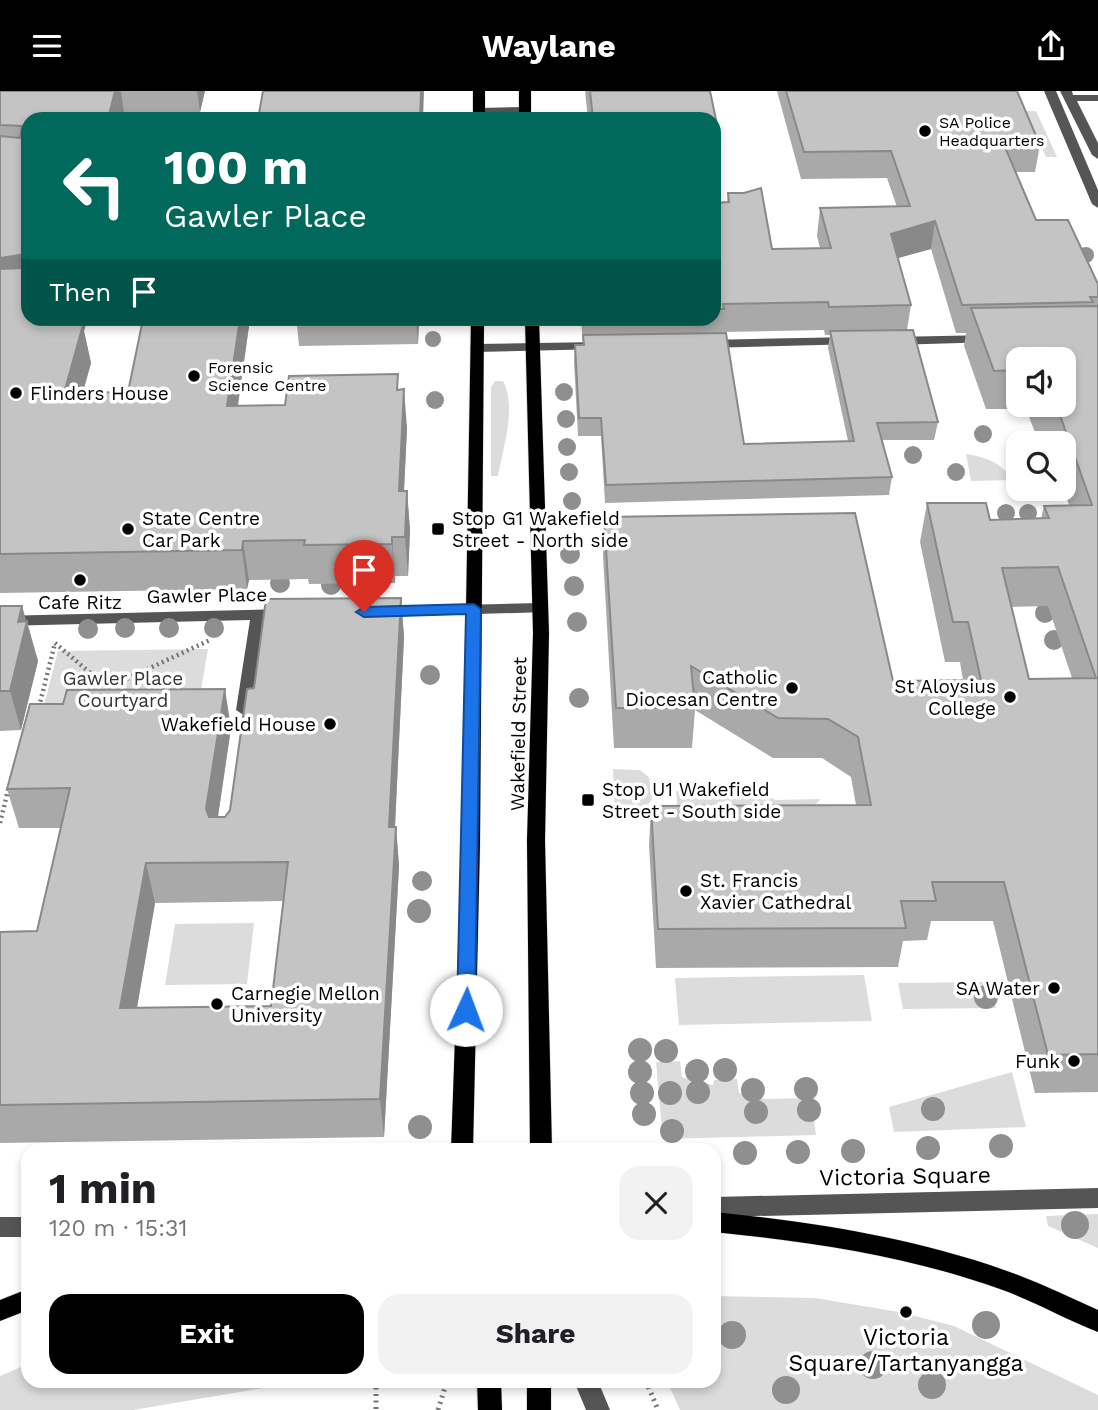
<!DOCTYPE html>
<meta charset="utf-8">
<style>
body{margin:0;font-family:"Work Sans",sans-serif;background:#f2f2f2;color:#202124;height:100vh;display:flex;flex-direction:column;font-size:26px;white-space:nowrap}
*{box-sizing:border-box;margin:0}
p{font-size:23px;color:#757577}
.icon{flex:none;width:38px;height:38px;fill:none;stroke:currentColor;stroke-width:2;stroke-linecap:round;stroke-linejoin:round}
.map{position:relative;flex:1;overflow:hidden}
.side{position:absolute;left:21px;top:1052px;width:700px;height:245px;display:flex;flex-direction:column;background:#fff;border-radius:21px;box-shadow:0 4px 10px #0003}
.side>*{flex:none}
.hud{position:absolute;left:21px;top:21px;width:700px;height:214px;border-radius:21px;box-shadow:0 4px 10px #0003;background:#00695c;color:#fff;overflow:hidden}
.buttons{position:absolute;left:1006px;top:256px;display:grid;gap:14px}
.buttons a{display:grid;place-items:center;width:70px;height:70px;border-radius:14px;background:#fff;box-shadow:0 4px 10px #0003;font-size:35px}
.pin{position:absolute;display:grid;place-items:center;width:60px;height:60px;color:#fff;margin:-72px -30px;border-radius:50% 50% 50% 0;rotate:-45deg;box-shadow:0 0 7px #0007}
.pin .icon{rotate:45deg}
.me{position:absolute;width:77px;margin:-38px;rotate:2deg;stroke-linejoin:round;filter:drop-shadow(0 0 5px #0008)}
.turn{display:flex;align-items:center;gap:24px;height:147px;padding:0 28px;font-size:32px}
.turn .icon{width:91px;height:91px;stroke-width:2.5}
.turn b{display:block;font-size:49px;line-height:60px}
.then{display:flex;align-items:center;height:66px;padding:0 28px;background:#0003;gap:14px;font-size:26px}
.round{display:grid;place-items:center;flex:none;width:74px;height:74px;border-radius:21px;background:#f2f2f2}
.headline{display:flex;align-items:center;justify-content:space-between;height:119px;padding:0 28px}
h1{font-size:42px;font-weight:700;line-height:52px}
.button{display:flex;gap:14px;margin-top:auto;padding:14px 28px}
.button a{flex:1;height:80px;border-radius:21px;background:#000;color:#fff;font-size:28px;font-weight:700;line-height:80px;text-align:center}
.button a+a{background:#f2f2f2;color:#202124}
header{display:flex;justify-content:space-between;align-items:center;height:91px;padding:0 28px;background:#000;color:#fff;font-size:32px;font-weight:700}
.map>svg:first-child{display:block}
</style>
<header><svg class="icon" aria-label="menu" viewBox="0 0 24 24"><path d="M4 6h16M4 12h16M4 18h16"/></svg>Waylane<svg class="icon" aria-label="share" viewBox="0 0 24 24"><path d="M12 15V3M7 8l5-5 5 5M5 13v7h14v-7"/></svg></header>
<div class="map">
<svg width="1098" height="1319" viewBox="0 0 1098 1319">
<rect width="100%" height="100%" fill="#fff"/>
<path fill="#dcdcdc" d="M1025 20H1036L1057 66H1046Z
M495 290H503C517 316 503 357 498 385H491V296Z
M966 363C986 366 1002 372 1013 389L971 390Z
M208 558 195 635 38 637 58 560Z
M613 678 640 679 649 686 652 708C642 723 633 728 615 729Z
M759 698 775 709 821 708 783 744 680 745 676 700Z
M254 832 247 893 165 894 175 833Z
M864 884 872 930 679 934 675 887Z
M989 891 996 917 903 918 898 892Z
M680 970 682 986 713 994 714 989 737 988 739 1002 764 1008 811 1007 816 1044 663 1048 656 971Z
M1012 981 1026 1036 894 1041 889 1016Z
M1098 1123V1157L1048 1135 1046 1125Z
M714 1205 815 1207 899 1221 954 1235 1098 1304V1319H680L667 1290H714Z
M28 1273V1290H305L133 1319H0V1285Z"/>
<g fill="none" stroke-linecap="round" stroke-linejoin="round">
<defs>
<path id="major" d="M473 0H485V28H473Z
M519 0H531V28H519Z
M471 228H484L480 752 473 1059H451L462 752Z
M525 228H539L549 542 545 749 552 1059H530L527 749 533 542Z
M714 1121C812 1131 910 1146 1004 1179 1036 1190 1067 1205 1098 1219V1241C1065 1228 1034 1210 1000 1198 908 1165 811 1151 714 1141Z
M28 1198V1219L0 1230V1209Z
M477 1290H501L502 1319H478Z
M527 1290H551V1319H527Z"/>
</defs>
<use href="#major" stroke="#dbdbdb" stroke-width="1"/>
<path stroke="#777" stroke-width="4.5" stroke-dasharray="2 3.5" stroke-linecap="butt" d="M107 597 210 549
M39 616 55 552 108 597
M0 732 9 695"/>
<path stroke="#777" stroke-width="5" stroke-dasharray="2 4.5" stroke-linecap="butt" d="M376 1290V1319
M646 1290 658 1319
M438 1319 447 1290"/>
<path fill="#555" fill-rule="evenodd" d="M1044 0H1056L1098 99V117L1092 113Z
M1060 0H1072L1073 4H1098V10H1077L1098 52V68L1092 64Z
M525 16 531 19 529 21 479 23 473 20 479 17Z
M990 244 997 248 995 251 892 254 885 250 892 246Z
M853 246 860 250 858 253 706 257 699 253 706 249Z
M598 251 605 255 603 258 477 261 470 257 477 253Z
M540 512 548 517 546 521 379 526 371 521 379 516Z
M288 518 296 523 294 527 266 529 254 619 245 625 236 619 250 529 0 535V525Z
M1098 1097V1117L714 1126V1106Z
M0 1126H28V1146H0Z
M574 1290H598L610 1319H586Z"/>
<use href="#major" fill="#000" fill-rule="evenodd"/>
</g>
<g fill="#8f8f8f">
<circle cx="1086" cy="164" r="8"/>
<circle cx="433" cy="248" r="8"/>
<circle cx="564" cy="301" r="9"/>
<circle cx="435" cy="309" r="9"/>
<circle cx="566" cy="328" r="9"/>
<circle cx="983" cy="343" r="9"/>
<circle cx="567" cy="356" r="9"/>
<circle cx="913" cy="364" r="9"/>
<circle cx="569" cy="381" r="9"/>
<circle cx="956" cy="381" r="9"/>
<circle cx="572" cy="410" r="9"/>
<circle cx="1006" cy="422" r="9"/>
<circle cx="1028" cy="422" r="9"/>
<circle cx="570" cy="463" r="10"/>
<circle cx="280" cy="492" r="10"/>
<circle cx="331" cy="494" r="10"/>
<circle cx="574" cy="495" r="10"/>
<circle cx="1045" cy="522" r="10"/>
<circle cx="577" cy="531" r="10"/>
<circle cx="125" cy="537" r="10"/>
<circle cx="169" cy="537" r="10"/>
<circle cx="214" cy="537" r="10"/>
<circle cx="88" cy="538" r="10"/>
<circle cx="1054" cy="549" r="10"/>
<circle cx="430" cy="584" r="10"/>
<circle cx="579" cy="607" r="10"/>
<circle cx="422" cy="790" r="10"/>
<circle cx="419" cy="820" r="12"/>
<circle cx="986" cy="906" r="12"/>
<circle cx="640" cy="959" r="12"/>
<circle cx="666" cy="960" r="12"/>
<circle cx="725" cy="979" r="12"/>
<circle cx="697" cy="980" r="12"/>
<circle cx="640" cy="981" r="12"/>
<circle cx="806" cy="998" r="12"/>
<circle cx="753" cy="999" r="12"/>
<circle cx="698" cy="1001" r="12"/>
<circle cx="642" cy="1002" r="12"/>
<circle cx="670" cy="1002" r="12"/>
<circle cx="933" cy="1018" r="12"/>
<circle cx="809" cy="1019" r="12"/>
<circle cx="756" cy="1021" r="12"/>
<circle cx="644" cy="1023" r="12"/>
<circle cx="420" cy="1036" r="12"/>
<circle cx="672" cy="1040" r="12"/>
<circle cx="1001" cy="1055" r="12"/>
<circle cx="928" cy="1057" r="12"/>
<circle cx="853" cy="1060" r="12"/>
<circle cx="798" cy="1061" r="12"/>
<circle cx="745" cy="1062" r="12"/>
<circle cx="1075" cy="1134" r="14"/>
<circle cx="986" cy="1234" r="14"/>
<circle cx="732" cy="1244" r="14"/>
<circle cx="873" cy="1274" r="14"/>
<circle cx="932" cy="1294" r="14"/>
<circle cx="786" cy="1299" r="14"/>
</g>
<path fill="#a9a9a9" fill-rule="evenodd" d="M0 0H205L200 21 124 22 28 28 84 240 91 272 83 301H128L143 228H419L418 253 299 255 297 234 249 235 238 315 285 314 399 299 407 337 404 400H407L410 439 408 485H395V492L309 493 308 488 249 489 247 498 0 502Z
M585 0H710L718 38 715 75H714V28H588Z
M777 0H1017L1040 54 1035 81H1015L1036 129 1098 193V1001L1035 1002 993 830H931L927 849 903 850 898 876 656 877 649 754 651 715 856 714 851 686 822 667H773L695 619 692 657H614L603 465 604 426 893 590 963 589 960 571H945L920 451 927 412 990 429 1041 428 1044 415 1069 414 1063 397H1064V352H1039L1026 318H986L964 255 966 242H956L931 158 898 167 911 214 907 239 938 331 934 349H882L892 386 889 404 605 412 601 345H578L574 271 575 254H583L581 228H714V112L727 111 728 102 772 158 820 157 817 145 820 117 897 116 887 87 801 88ZM824 239 825 244H830L828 257 848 350 744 353 722 241ZM1018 268H1064V313H1018ZM1048 515 1072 587 1029 588 1011 516Z
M401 507 404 546 395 736H396L399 775 384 1046 0 1052V841L37 840 61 737H19L7 698 231 637 218 726H225L230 719 254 597ZM283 810 271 915 137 917 155 812Z
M0 515 27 530 38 570 21 639 0 640Z"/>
<path fill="#898989" d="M115 0H121L124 22 123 28H108Z
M197 0H205L200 21Z
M421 0H424L423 28H420Z
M935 130 931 158 887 170 891 143Z
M20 164 28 201 0 205V167Z
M70 228H88L84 240 91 272 72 340 64 302 68 234Z
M240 228H248L249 235 232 353 227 315Z
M416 228H419L418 253Z
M404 298 407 337 402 439 399 400Z
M407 400 410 439 408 485 405 446Z
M392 446 395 485V492L392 453Z
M243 450 249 489 247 498 242 459Z
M401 507 404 546 393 775 389 736Z
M22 515 38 570 21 639 10 600 18 531Z
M225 598 231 637 213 758 206 718Z
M396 736 399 775 384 1046 380 1008Z
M146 772 155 812 130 956 120 917Z"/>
<path fill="#c4c4c4" stroke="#898989" stroke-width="2" fill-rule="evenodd" d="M0 0H115L108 28H28V228H70L68 234H83L64 302 128 301 143 228H240L227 315 285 314 289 285 398 283 397 299 404 298 399 400H407L405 446H392V453L304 454 305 449 243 450 242 459 0 463V178L22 177 20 164 0 167V45L20 47 22 35 0 34Z
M263 0H421L420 28H258Z
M590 0H710L718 38H714V28H593Z
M786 0H1017L1040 54H1004L1036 129H1068L1098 193V206H1090L1093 211 962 214 935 130 891 143 911 214 829 216 828 211 723 213 724 218H714V112L729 111 728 102H744L761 97 772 158 831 157 820 117 910 115 891 60 804 61Z
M1098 215V963L1048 964 1004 791H932L936 810H901L906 837 658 838 651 715 871 714 858 646 828 628 778 627 691 575 695 617H616L604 426 855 422 893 590 981 589 968 531H953L927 412H986L990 429 1049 427 1044 415 1092 414 1057 316H1048L1047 313H1064V268H1018V279L994 280 971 217ZM1058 476 1096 587 1029 588 1002 477Z
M913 239 938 331 877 332 892 386 606 394 601 327H579L575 254H584L583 244 726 242 744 353 854 350 830 240Z
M401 507 389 736H396L380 1008 0 1014V841L37 840 70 697 7 698 30 613H63L67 599 225 598 206 718 209 726H225L230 719 247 598 254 597 266 508ZM288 771 271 915 120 917 146 772Z
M0 515H22L18 531 27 530 10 600H0Z"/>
<path fill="#1a73e8" stroke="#114b97" stroke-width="2" d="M474 513 481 518 475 919 466 926 457 919 466 523 364 526 356 521 364 516Z"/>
<g fill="#000" stroke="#fff" stroke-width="2.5">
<circle cx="925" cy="40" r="7"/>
<circle cx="194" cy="285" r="7"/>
<circle cx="16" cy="302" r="7"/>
<circle cx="128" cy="438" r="7"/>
<rect x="431" y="431" width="14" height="14" rx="3.5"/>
<circle cx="80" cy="489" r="7"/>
<circle cx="792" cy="597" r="7"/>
<circle cx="1010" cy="606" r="7"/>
<circle cx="330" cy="633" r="7"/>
<rect x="581" y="702" width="14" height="14" rx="3.5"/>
<circle cx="686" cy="800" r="7"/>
<circle cx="1054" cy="897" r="7"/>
<circle cx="217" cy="913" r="7"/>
<circle cx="1074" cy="970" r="7"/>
<circle cx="906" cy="1221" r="7"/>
</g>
<g text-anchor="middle" stroke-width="7" stroke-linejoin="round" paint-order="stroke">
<g font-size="16" fill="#000" stroke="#fff" text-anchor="start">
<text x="939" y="37">SA Police<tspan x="939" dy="18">Headquarters</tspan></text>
<text x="208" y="282">Forensic<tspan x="208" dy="18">Science Centre</tspan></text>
</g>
<g font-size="19" fill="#000" stroke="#fff" text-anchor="start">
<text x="30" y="309">Flinders House</text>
<text x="142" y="434">State Centre<tspan x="142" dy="22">Car Park</tspan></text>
<text x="452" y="434">Stop G1 Wakefield<tspan x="452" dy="22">Street - North side</tspan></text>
<text x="80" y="518" text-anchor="middle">Cafe Ritz</text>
<text x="778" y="593" text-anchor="end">Catholic<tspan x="778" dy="22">Diocesan Centre</tspan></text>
<text x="996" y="602" text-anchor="end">St Aloysius<tspan x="996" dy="22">College</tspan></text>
<text x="316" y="640" text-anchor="end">Wakefield House</text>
<text x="602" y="705">Stop U1 Wakefield<tspan x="602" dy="22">Street - South side</tspan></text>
<text x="700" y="796">St. Francis<tspan x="700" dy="22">Xavier Cathedral</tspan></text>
<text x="1040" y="904" text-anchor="end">SA Water</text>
<text x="231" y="909">Carnegie Mellon<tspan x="231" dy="22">University</tspan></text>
<text x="1060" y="977" text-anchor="end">Funk</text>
</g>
<g font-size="19" fill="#000" stroke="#fff">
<text transform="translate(207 504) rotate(-1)" y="7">Gawler Place</text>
<text transform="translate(518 643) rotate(-89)" y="7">Wakefield Street</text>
</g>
<g font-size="19" fill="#333" stroke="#fff">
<text x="123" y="594">Gawler Place<tspan x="123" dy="22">Courtyard</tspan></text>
</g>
<g font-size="23" fill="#000" stroke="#fff">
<text transform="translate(905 1085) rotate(-1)" y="8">Victoria Square</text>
</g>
<g font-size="23" fill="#000" stroke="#fff">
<text x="906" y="1254">Victoria<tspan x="906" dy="26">Square/Tartanyangga</tspan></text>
</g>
</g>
</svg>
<div class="buttons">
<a><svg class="icon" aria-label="sound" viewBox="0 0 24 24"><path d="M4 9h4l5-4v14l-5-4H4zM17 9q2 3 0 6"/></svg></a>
<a><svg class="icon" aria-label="search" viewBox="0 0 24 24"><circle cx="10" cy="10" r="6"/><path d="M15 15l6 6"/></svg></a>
</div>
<div class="pin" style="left:364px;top:521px;background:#d93025"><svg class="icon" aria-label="arrive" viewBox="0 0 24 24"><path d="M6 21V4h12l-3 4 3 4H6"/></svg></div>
<svg class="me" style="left:466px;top:919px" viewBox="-20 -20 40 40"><circle r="19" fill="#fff"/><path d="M0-13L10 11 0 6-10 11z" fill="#1a73e8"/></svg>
<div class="hud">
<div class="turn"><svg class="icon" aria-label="left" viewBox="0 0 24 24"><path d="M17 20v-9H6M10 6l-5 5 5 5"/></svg><div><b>100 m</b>Gawler Place</div></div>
<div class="then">Then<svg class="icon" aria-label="arrive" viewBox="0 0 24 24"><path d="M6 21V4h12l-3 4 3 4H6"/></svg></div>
</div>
<section class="side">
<div class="headline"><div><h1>1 min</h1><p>120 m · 15:31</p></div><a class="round"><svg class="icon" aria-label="close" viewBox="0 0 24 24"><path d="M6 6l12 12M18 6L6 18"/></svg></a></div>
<div class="button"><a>Exit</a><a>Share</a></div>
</section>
</div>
